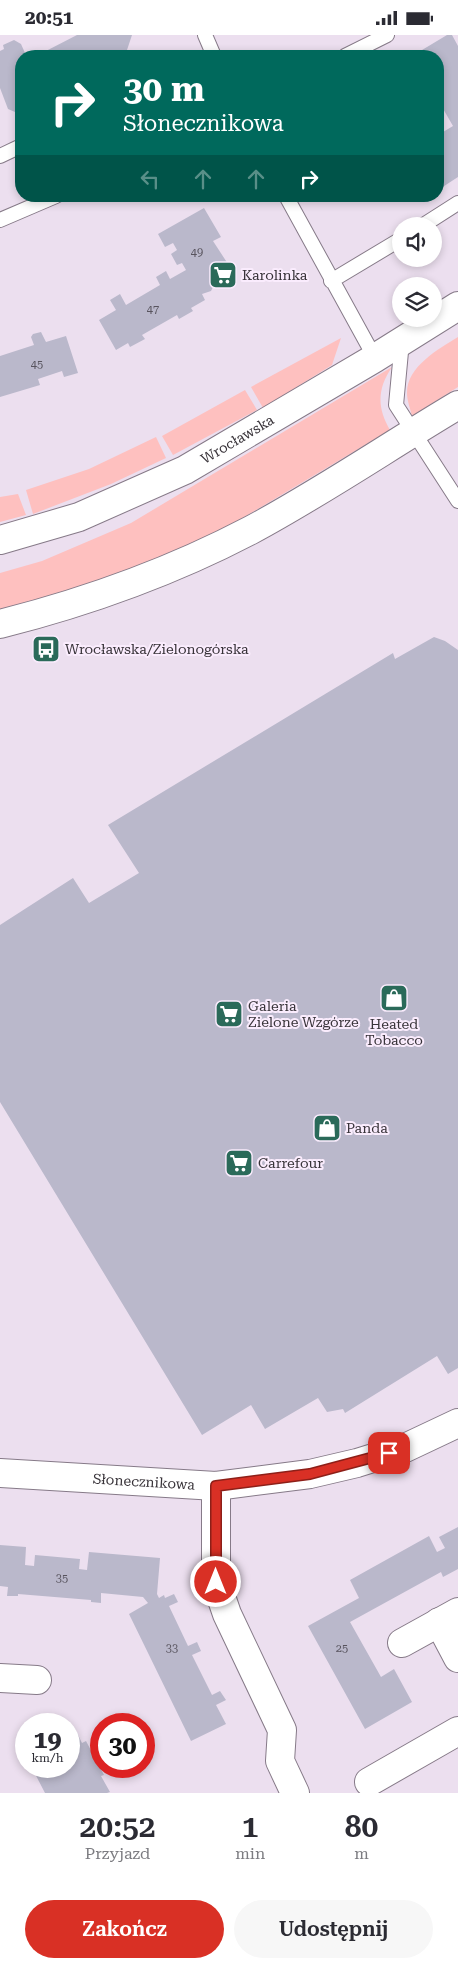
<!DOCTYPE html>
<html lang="pl">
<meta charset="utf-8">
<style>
body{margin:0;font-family:"Roboto Serif",serif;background:#f7f7f7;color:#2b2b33;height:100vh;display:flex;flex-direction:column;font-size:19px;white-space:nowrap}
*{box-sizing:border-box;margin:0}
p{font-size:16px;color:#7c7c81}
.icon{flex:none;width:28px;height:28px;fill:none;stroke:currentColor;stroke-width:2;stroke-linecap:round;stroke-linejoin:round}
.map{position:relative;height:1758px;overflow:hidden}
.panel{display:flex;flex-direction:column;background:#fff;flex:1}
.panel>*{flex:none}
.top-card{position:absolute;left:15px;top:15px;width:429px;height:152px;border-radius:20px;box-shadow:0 2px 8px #0003;background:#00695c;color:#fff;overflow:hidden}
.tools{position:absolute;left:392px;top:182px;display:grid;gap:10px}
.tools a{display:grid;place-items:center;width:50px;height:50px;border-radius:50%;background:#fff;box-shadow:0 2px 8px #0003;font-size:25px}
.speed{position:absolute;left:15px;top:1678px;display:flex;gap:10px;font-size:25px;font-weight:700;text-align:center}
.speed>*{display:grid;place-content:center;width:65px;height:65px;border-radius:50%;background:#fff;box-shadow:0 2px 8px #0003;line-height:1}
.speed small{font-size:12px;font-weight:400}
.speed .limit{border:8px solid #d22;background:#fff;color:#111}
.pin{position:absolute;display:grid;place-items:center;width:42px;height:42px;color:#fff;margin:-21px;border-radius:10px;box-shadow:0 2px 8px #0006}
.me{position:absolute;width:55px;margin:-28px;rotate:0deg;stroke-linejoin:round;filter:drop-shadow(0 0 4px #0008)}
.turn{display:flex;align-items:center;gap:18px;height:105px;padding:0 25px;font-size:22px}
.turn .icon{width:65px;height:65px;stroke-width:2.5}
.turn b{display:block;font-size:35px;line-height:42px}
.lanes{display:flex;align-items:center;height:48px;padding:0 25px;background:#0003;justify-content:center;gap:25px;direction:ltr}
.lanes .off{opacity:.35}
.eta{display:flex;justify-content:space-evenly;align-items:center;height:85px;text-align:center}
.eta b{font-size:30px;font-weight:600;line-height:35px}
.cta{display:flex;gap:10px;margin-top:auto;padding:10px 25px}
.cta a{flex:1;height:58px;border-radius:30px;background:#d93025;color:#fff;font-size:20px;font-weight:600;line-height:58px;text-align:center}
.cta a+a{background:#f7f7f7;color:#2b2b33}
.status{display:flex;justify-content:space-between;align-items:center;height:35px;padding:0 25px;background:#fff;direction:ltr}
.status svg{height:14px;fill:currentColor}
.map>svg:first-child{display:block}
</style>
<div class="status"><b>20:51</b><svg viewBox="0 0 49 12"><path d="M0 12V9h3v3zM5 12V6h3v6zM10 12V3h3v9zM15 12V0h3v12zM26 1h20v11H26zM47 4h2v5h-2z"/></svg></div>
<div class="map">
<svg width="458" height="1758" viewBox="0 0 458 1758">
<rect width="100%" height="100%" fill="#ecdfef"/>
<path fill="#fec0bf" d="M458 302V352L412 381C410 373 407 365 407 358 407 331 439 314 458 302Z
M341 303 332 330 263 373 251 352Z
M392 332C377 354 377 373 390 395L226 493 107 548 0 581V538L42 526 131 488Z
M245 355 257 375 173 420 162 401Z
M156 402 166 423 111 449 33 479 26 455 89 434Z
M18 459 26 480 0 487V462Z"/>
<path fill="#bab8cb" d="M77 0H132L125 21H26L42 15 44 17Z
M447 0H452L458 11V142L438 155V100L453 91 438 65V21H412Z
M14 5 21 9 25 18 21 21V74L15 77 8 74 0 53V16L4 14 3 10Z
M204 173 221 202 213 206 228 229 224 244 212 250 213 252 211 256 202 259 205 265 191 273 193 276 179 284 177 280 142 300 145 304 130 312 128 308 116 315 99 285 116 275 110 265 120 259 126 270 160 250 156 242 166 236 170 244 186 235 182 228 177 230 171 219 177 215 173 208 165 212 158 199Z
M41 297 46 307 66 301 78 338 64 342 62 336 38 344 40 350 0 362V321L34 310 31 302 33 299Z
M434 602 445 606 458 615V1333L448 1339 437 1321 345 1378 343 1374 327 1377 318 1363 265 1394 251 1370 202 1400 0 1067V890L73 843 89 868 139 838 108 790 393 618 395 624Z
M458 1492V1534L443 1542 441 1537 350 1587 381 1642 394 1634 412 1667 365 1694 308 1591 359 1563 350 1545 429 1501 437 1517 445 1513 439 1502Z
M0 1510 26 1512 25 1530 34 1531 35 1520 80 1524 79 1534 87 1535 89 1517 160 1523 157 1559 159 1563 164 1560 165 1563 174 1559 178 1567 169 1571 188 1611 197 1607 201 1616 192 1620 212 1660 220 1656 226 1665 216 1670 226 1689 191 1706 129 1579 148 1568 143 1562 101 1558V1568L91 1567V1565L18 1559V1561H7L8 1552 0 1551Z
M74 1692 82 1708 86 1706 104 1740 101 1741 110 1757 107 1758H45L31 1731H69V1695Z"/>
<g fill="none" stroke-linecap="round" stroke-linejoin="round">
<defs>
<path id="service" d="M205 0 214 21
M345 21 387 0
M0 121 21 111
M286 161 375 323
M0 185 56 161
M422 191 458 168
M331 246 401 204
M402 306 396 370 458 466"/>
<g id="minor">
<path id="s1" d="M0 1438 216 1451 310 1439 357 1428 405 1413 458 1388"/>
<path d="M216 1451V1547L227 1579 282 1695 280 1726 295 1758"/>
<path d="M439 1587 458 1623"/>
<path d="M402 1608 458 1577"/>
<path d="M0 1643 37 1645"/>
<path d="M369 1747 458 1696"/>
</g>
<g id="secondary">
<path id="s2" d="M0 505 79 482 185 435 375 323 458 271"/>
<path d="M0 589C87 567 171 537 251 495 322 457 389 411 458 370"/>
</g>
</defs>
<use href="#service" stroke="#867a88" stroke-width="16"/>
<use href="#minor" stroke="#867a88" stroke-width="30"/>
<use href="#secondary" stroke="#867a88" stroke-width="30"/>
<use href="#service" stroke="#fff" stroke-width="14"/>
<use href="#minor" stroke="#fff" stroke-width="28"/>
<use href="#secondary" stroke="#fff" stroke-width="28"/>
</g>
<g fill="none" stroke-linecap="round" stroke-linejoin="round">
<defs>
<path id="route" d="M216 1547V1451L310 1439 389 1418"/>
</defs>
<use href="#route" stroke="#8d1f18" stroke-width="12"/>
<use href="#route" stroke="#d93025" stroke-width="9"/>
</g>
<defs>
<symbol id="supermarket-square" viewBox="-11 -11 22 22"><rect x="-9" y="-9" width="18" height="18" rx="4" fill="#2a6a59" stroke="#faecfd"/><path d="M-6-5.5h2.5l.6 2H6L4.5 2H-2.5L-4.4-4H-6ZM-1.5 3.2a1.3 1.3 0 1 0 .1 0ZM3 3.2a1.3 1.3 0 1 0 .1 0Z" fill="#fff"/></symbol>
<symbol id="bus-square" viewBox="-11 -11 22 22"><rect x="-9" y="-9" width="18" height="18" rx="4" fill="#2a6a59" stroke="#faecfd"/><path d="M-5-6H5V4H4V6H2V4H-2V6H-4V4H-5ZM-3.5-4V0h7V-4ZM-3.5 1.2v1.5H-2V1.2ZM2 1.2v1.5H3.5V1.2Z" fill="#fff"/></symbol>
<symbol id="shop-square" viewBox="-11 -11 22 22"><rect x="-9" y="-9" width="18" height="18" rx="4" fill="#2a6a59" stroke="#faecfd"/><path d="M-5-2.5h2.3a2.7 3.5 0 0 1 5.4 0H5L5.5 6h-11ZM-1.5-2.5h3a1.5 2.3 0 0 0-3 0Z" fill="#fff"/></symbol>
</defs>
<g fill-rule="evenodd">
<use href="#supermarket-square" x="207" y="224" width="32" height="32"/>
<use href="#bus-square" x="30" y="598" width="32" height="32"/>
<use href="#shop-square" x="378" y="947" width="32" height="32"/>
<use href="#supermarket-square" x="213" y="963" width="32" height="32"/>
<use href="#shop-square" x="311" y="1077" width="32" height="32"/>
<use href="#supermarket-square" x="223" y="1112" width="32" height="32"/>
</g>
<g text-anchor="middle" stroke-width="4" stroke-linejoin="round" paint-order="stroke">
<g font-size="11" fill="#58545e">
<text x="197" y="221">49</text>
<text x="153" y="278">47</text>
<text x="37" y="333">45</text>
<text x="62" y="1547">35</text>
<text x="172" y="1617">33</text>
<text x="342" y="1617">25</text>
</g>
<g font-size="14" fill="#383339" stroke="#faecfd" text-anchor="start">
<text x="242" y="245">Karolinka</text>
<text x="65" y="619">Wrocławska/Zielonogórska</text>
<text x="248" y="976">Galeria<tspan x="248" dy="16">Zielone Wzgórze</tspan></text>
<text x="394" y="994" text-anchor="middle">Heated<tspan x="394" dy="16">Tobacco</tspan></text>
<text x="346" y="1098">Panda</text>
<text x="258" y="1133">Carrefour</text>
</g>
<g font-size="14" fill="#383339" stroke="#faecfd">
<text dy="5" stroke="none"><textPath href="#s2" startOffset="259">Wrocławska</textPath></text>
<text dy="5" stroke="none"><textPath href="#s1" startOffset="144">Słonecznikowa</textPath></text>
</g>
</g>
</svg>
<div class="tools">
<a><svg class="icon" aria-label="sound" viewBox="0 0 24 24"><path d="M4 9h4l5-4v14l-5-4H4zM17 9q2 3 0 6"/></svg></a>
<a><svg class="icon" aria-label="layers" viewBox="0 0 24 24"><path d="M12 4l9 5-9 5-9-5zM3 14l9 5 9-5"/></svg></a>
</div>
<div class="speed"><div>19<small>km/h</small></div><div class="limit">30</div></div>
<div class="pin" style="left:389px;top:1418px;background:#d93025"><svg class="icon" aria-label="arrive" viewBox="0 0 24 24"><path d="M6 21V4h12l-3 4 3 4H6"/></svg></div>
<svg class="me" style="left:216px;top:1547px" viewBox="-20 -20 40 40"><circle r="17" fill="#d93025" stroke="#fff" stroke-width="3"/><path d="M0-11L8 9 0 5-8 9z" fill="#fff"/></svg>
<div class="top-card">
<div class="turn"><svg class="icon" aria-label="right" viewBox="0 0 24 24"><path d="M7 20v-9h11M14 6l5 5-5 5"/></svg><div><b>30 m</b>Słonecznikowa</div></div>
<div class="lanes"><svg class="icon off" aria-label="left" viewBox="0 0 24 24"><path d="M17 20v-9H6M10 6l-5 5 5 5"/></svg><svg class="icon off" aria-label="ahead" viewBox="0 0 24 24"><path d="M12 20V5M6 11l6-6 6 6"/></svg><svg class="icon off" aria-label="ahead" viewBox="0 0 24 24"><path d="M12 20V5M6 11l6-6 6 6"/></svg><svg class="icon" aria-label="right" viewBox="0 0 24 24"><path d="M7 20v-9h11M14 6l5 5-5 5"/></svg></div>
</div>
</div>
<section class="panel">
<div class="eta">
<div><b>20:52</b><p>Przyjazd</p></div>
<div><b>1</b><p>min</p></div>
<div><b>80</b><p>m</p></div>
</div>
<div class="cta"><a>Zakończ</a><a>Udostępnij</a></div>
</section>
